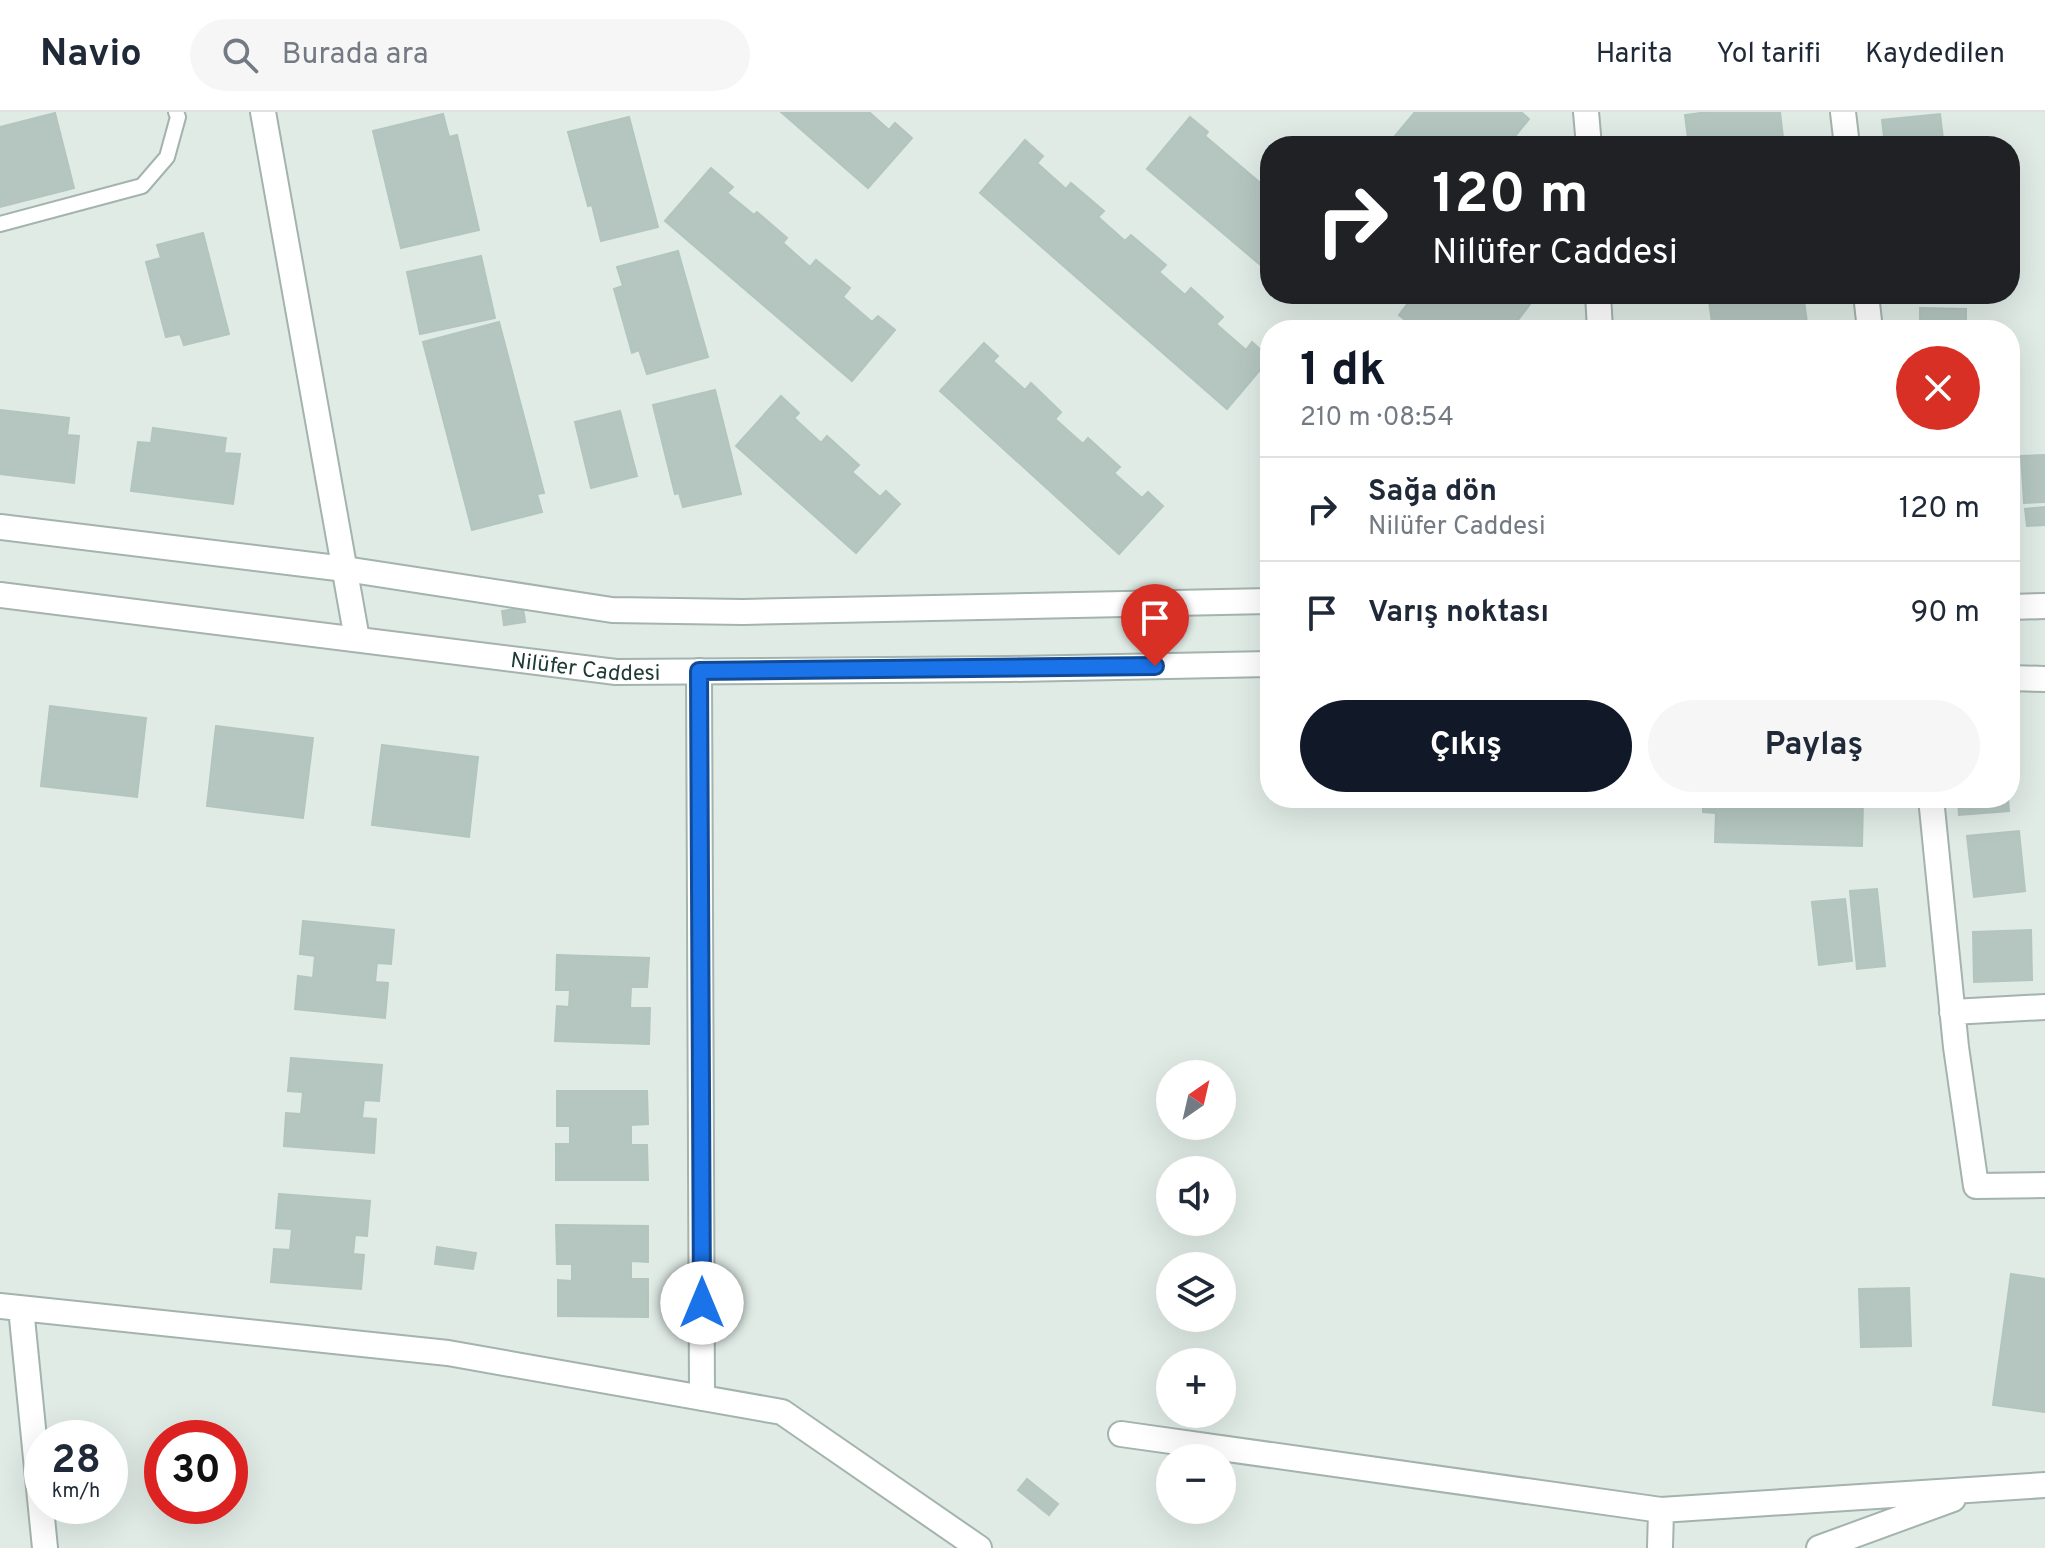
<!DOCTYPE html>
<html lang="tr">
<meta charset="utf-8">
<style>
body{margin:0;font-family:Overpass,sans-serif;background:#f6f6f7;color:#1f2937;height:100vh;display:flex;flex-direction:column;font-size:30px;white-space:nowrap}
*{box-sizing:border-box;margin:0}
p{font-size:26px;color:#747a83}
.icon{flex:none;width:44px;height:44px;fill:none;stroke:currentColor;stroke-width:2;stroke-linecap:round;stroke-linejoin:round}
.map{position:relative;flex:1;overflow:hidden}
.drawer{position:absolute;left:1260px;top:208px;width:760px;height:488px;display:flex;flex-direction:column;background:#fff;border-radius:32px;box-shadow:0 8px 32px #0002}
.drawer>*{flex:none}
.hud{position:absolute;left:1260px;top:24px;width:760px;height:168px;border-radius:32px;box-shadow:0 8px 32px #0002;background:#202124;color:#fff;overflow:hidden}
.needle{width:52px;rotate:34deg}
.buttons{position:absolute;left:1156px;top:948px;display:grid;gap:16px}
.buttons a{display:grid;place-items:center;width:80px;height:80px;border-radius:50%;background:#fff;box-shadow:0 8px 32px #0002;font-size:40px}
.speed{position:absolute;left:24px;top:1308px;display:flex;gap:16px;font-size:40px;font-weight:700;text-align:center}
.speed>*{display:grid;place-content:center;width:104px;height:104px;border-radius:50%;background:#fff;box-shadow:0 8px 32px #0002;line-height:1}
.speed small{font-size:20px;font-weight:400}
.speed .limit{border:12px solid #d22;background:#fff;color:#111}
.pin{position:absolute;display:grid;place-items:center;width:68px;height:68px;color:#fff;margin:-82px -34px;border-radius:50% 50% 50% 0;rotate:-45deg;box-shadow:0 0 8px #0007}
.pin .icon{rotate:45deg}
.me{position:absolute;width:88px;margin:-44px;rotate:0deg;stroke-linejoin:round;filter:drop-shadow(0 0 6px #0008)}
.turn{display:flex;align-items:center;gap:28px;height:168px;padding:0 40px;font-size:36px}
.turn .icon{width:104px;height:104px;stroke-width:2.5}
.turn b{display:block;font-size:56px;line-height:68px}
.round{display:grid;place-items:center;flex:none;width:84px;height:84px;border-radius:42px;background:#f6f6f7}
.headline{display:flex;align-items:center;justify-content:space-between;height:136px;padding:0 40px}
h1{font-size:48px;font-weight:700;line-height:60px;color:#111827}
.button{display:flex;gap:16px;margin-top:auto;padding:16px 40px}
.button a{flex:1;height:92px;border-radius:48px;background:#111827;color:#fff;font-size:32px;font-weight:700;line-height:92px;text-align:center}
.button a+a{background:#f6f6f7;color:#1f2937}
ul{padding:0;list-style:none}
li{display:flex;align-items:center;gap:24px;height:104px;padding:0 40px;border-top:2px solid #e0e1e3}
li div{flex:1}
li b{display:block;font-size:30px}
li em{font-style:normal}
header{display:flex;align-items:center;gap:48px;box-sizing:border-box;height:112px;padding:0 40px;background:#fff;border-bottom:2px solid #e0e1e3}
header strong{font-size:38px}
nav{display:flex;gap:44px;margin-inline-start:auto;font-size:28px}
.search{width:560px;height:72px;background:#f6f6f7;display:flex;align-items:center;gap:20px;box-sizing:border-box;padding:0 28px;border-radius:44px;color:#747a83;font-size:30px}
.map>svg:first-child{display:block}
</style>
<header>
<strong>Navio</strong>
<div class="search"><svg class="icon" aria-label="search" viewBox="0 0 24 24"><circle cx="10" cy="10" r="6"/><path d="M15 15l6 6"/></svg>Burada ara</div>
<nav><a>Harita</a><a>Yol tarifi</a><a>Kaydedilen</a></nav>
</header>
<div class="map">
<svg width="2045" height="1436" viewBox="0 0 2045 1436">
<rect width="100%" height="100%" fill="#e0ebe6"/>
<path fill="#b5c6c0" stroke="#b2c5be" stroke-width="2" d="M781 0H869L889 18 895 11 912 26 868 76Z
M1415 0H1521L1529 7 1507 34H1405L1394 25Z
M1708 0H1780L1784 34H1689L1685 3Z
M55 1 74 76 0 95V15Z
M443 2 449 25 457 23 479 118 401 136 373 19Z
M1940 2 1943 27 1885 33 1882 8Z
M629 5 658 115 601 129 592 93 588 94 568 20Z
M1190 5 1208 20 1205 24 1265 75 1262 79 1270 85V161L1147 57Z
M1025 28 1043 44 1037 51 1066 77 1071 71 1104 99 1098 105 1125 129 1131 123 1166 153 1159 160 1185 183 1191 176 1223 205 1216 212 1246 238 1252 230 1270 246 1227 297 980 81Z
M711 56 733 75 727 81 754 103 757 100 787 126 783 131 810 155 816 148 850 176 843 185 872 210 878 204 895 218 852 269 665 109Z
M203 121 229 222 184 233 180 222 166 225 146 150 161 146 157 133Z
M678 139 708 245 647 262 639 238 632 241 614 177 623 174 617 155Z
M481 144 495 206 420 222 407 160Z
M1415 182H1536L1537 183 1511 217 1506 213 1503 218H1418L1399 203Z
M1708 182H1803L1808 218H1713Z
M1920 196 1966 197V218H1920Z
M499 210 544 381 537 382 542 400 472 418 423 230Z
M984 231 998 244 993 249 1025 278 1031 271 1061 300 1055 307 1083 332 1088 326 1120 355 1114 361 1142 386 1148 380 1163 394 1119 442 940 279Z
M715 278 741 382 683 395 679 381 675 382 653 293Z
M781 284 799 301 794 306 821 331 827 324 859 353 852 360 880 385 886 379 900 392 856 441 736 334Z
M0 298 69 306 67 323 79 324 74 371 0 362Z
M620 299 637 364 591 376 575 310Z
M153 316 226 326 224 341 240 342 233 392 131 379 138 330 151 331Z
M2045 343V390L2024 391 2021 344Z
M2045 395V413L2027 414 2025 397Z
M523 496 525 510 504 513 502 499Z
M50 594 146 606 137 685 41 674Z
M216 614 313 626 303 706 207 694Z
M382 633 478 645 469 725 372 713Z
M1703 686H1863L1862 734 1715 730 1716 701 1703 700Z
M1958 686H2008L2009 699 1959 703Z
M2019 719 2025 779 1974 785 1967 724Z
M1877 777 1885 854 1857 857 1850 779Z
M1845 787 1852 849 1819 853 1812 790Z
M303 809 394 818 391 852 377 851 375 870 388 871 385 906 295 897 298 864 313 866 315 844 300 842Z
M2031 818 2032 868 1974 870 1973 820Z
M557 843 649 846 647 875H631L630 896H650L649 932 555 929 557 894 569 895 570 878H556Z
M291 946 382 953 379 989 364 988 362 1006 376 1007 374 1041 284 1034 286 1001 301 1002 303 980 288 979Z
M557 979H647L648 1012 631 1013V1033H647L648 1068H556V1032H570V1014H557Z
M279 1082 370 1089 367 1124 355 1123 353 1142 364 1143 361 1177 271 1170 274 1137 290 1138 292 1117 276 1116Z
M556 1113 648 1114V1150L631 1149V1167H648V1205L558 1204V1168L572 1169V1152H557Z
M437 1135 476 1141 473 1157 435 1152Z
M2011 1162 2045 1167V1300L1993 1293Z
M1909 1176 1911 1234 1861 1235 1859 1177Z
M1027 1367 1058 1392 1049 1403 1018 1378Z"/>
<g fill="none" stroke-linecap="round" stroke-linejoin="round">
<defs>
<path id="service" d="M0 112 142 74 167 45 178 5 176 0"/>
<path id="minor" d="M263 0 357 527
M1586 0 1589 34
M1843 0 1847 34
M1598 182 1600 218
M1866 182 1870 218
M699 559 702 1286
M1931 686 1956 935 1976 1074 2045 1073
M1952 900 2045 895
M0 1194 448 1241 782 1300 979 1436
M21 1196 45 1436
M1121 1322 1661 1398 2045 1373
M1660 1436 1661 1398
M1819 1436 1953 1387"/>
<g id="tertiary">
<path d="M0 415 345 457 612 498 743 500 1270 489"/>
<path id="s1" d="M0 483 616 560 1011 557 1270 552"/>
<path d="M2010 495 2045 494"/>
<path d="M2010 566 2045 567"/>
</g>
</defs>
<use href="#service" stroke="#a3b3ad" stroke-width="18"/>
<use href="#minor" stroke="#a3b3ad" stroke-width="28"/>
<use href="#tertiary" stroke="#a3b3ad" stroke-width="28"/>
<use href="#service" stroke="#fff" stroke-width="14"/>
<use href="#minor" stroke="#fff" stroke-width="24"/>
<use href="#tertiary" stroke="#fff" stroke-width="24"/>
</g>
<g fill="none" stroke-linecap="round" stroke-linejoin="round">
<defs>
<path id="route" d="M702 1191 699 559 1155 554"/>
</defs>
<use href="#route" stroke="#114b97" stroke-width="20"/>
<use href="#route" stroke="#1a73e8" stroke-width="14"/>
</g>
<g text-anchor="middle" stroke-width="8" stroke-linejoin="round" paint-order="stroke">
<g font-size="22" fill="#203b35" stroke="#f0f8f4">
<text dy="8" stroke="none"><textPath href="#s1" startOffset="590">Nilüfer Caddesi</textPath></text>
</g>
</g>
</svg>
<div class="buttons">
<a><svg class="needle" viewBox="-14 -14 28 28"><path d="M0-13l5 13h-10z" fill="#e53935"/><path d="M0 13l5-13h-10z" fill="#747a83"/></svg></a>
<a><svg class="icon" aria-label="sound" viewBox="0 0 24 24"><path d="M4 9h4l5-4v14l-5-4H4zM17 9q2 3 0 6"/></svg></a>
<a><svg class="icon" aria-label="layers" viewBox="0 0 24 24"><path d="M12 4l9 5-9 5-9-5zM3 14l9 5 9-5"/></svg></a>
<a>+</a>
<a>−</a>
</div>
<div class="speed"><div>28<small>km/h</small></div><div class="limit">30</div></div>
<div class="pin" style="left:1155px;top:554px;background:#d93025"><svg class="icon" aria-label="arrive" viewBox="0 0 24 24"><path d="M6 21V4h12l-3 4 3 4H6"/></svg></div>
<svg class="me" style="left:702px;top:1191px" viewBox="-20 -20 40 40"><circle r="19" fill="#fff"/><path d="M0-13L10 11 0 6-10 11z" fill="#1a73e8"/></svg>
<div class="hud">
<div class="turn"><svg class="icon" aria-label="right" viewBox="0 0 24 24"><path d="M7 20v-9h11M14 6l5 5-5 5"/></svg><div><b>120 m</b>Nilüfer Caddesi</div></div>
</div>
<section class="drawer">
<div class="headline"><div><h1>1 dk</h1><p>210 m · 08:54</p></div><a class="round" style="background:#d93025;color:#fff"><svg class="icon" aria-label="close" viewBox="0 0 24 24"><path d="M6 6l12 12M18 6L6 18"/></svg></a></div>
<ul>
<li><svg class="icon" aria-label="right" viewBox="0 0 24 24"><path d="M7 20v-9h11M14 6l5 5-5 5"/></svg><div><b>Sağa dön</b><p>Nilüfer Caddesi</p></div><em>120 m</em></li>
<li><svg class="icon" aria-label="arrive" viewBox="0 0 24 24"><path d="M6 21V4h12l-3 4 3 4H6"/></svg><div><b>Varış noktası</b></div><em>90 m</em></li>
</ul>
<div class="button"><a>Çıkış</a><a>Paylaş</a></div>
</section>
</div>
